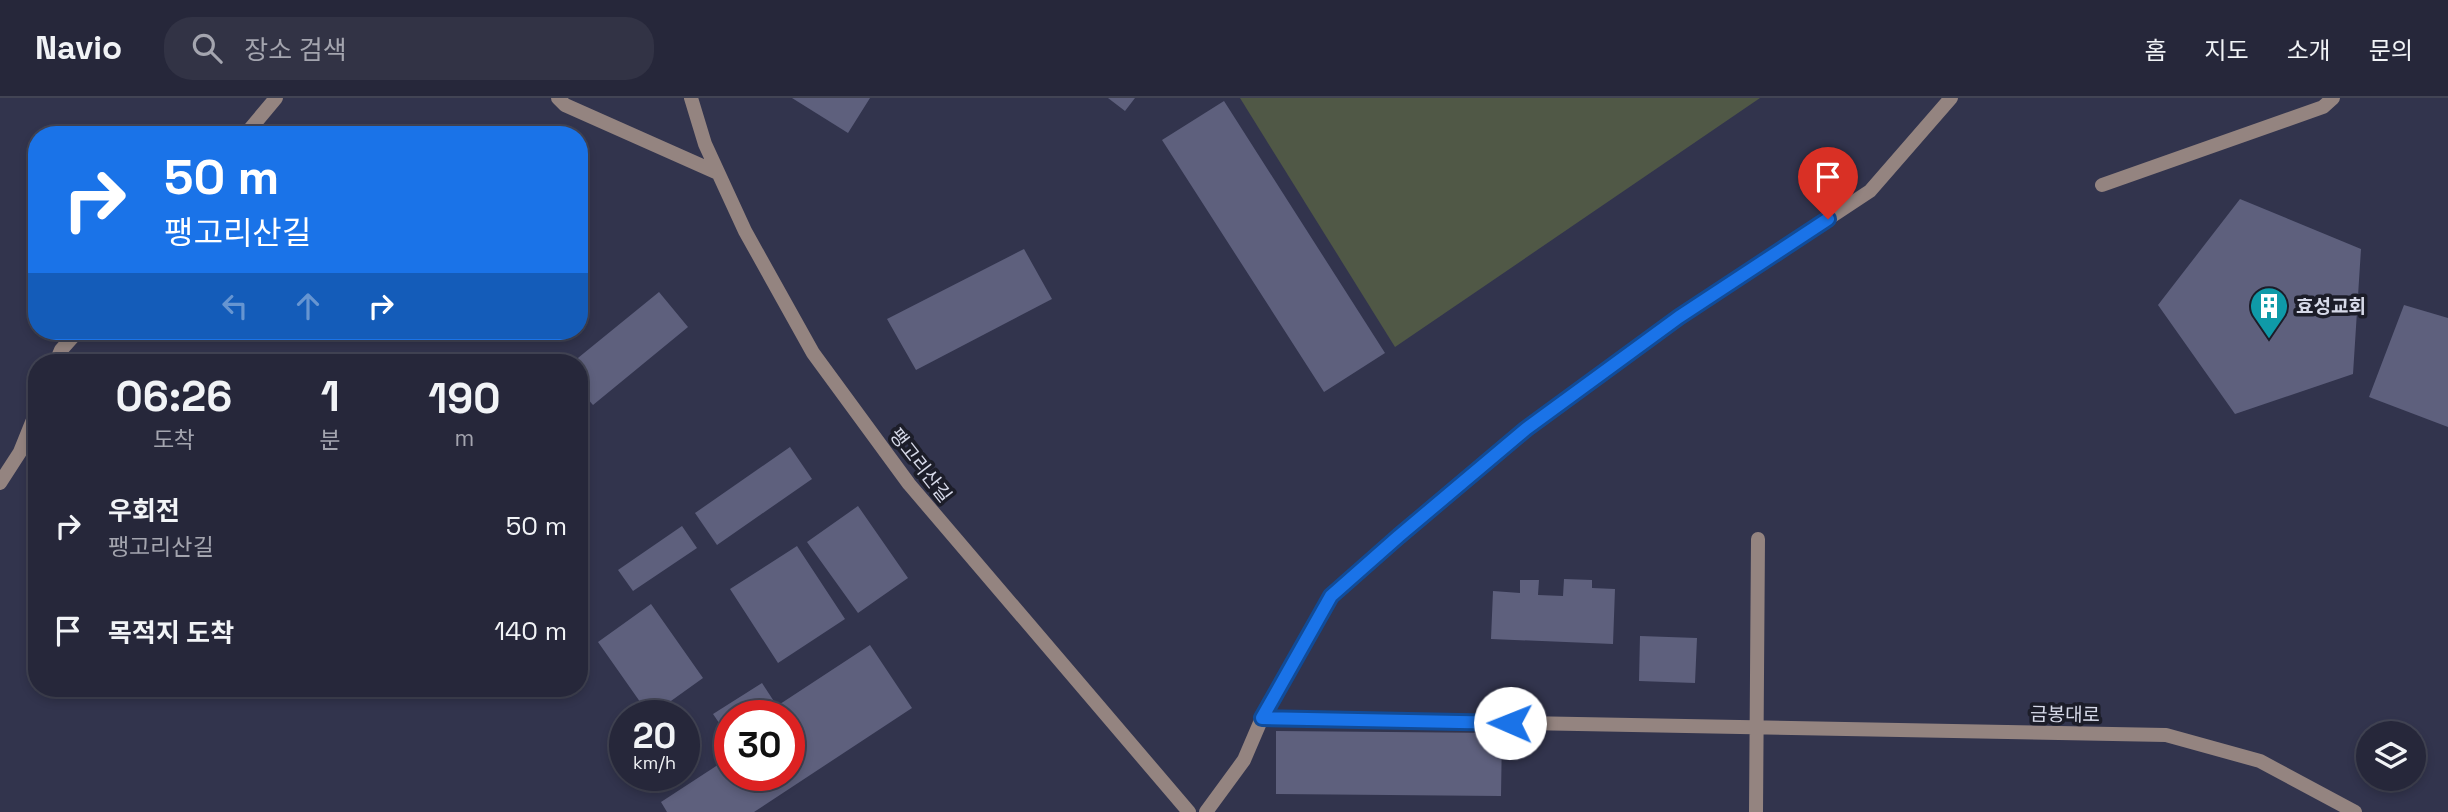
<!DOCTYPE html>
<html lang="ko">
<meta charset="utf-8">
<style>
body{margin:0;font-family:"Space Grotesk","Noto Sans KR",sans-serif;background:#323345;color:#f1f3f6;height:100vh;display:flex;flex-direction:column;font-size:26px;white-space:nowrap}
*{box-sizing:border-box;margin:0}
p{font-size:23px;color:#a4a5af}
.icon{flex:none;width:38px;height:38px;fill:none;stroke:currentColor;stroke-width:2;stroke-linecap:round;stroke-linejoin:round}
.map{position:relative;flex:1;overflow:hidden}
.sheet{position:absolute;left:28px;top:256px;width:560px;height:343px;display:flex;flex-direction:column;background:#26273a;border-radius:28px;box-shadow:0 4px 10px #0003,0 0 0 2px #424454}
.sheet>*{flex:none}
.banner{position:absolute;left:28px;top:28px;width:560px;height:214px;border-radius:28px;box-shadow:0 4px 10px #0003,0 0 0 2px #424454;background:#1a73e8;color:#fff;overflow:hidden}
.buttons{position:absolute;left:2356px;top:623px;display:grid;gap:14px}
.buttons a{display:grid;place-items:center;width:70px;height:70px;border-radius:50%;background:#26273a;box-shadow:0 4px 10px #0003,0 0 0 2px #424454;font-size:35px}
.speed{position:absolute;left:609px;top:602px;display:flex;gap:14px;font-size:35px;font-weight:700;text-align:center}
.speed>*{display:grid;place-content:center;width:91px;height:91px;border-radius:50%;background:#26273a;box-shadow:0 4px 10px #0003,0 0 0 2px #424454;line-height:1}
.speed small{font-size:18px;font-weight:400}
.speed .limit{border:10px solid #d22;background:#fff;color:#111}
.pin{position:absolute;display:grid;place-items:center;width:60px;height:60px;color:#fff;margin:-72px -30px;border-radius:50% 50% 50% 0;rotate:-45deg;box-shadow:0 0 7px #0007}
.pin .icon{rotate:45deg}
.me{position:absolute;width:77px;margin:-38px;rotate:271deg;stroke-linejoin:round;filter:drop-shadow(0 0 5px #0008)}
.turn{display:flex;align-items:center;gap:24px;height:147px;padding:0 21px;font-size:32px}
.turn .icon{width:91px;height:91px;stroke-width:2.5}
.turn b{display:block;font-size:49px;line-height:60px}
.lanes{display:flex;align-items:center;height:66px;padding:0 21px;background:#0003;justify-content:center;gap:35px;direction:ltr}
.lanes .off{opacity:.35}
.eta{display:flex;justify-content:space-evenly;align-items:center;height:119px;text-align:center}
.eta b{font-size:42px;font-weight:700;line-height:49px}
ul{padding:0;list-style:none}
li{display:flex;align-items:center;gap:21px;height:105px;padding:0 21px}
li div{flex:1}
li b{display:block;font-size:26px}
li em{font-style:normal}
header{display:flex;align-items:center;gap:42px;box-sizing:border-box;height:98px;padding:0 35px;background:#26273a;border-bottom:2px solid #424454}
header strong{font-size:33px}
nav{display:flex;gap:38px;margin-inline-start:auto;font-size:24px}
.search{width:490px;height:63px;background:#323345;display:flex;align-items:center;gap:18px;box-sizing:border-box;padding:0 24px;border-radius:28px;color:#a4a5af;font-size:26px}
.map>svg:first-child{display:block}
</style>
<header>
<strong>Navio</strong>
<div class="search"><svg class="icon" aria-label="search" viewBox="0 0 24 24"><circle cx="10" cy="10" r="6"/><path d="M15 15l6 6"/></svg>장소 검색</div>
<nav><a>홈</a><a>지도</a><a>소개</a><a>문의</a></nav>
</header>
<div class="map">
<svg width="2448" height="714" viewBox="0 0 2448 714">
<rect width="100%" height="100%" fill="#32344d"/>
<path fill="#505846" d="M1240 0H1760L1395 249Z"/>
<path fill="#5e607d" d="M792 0H870L848 35Z
M1108 0H1135L1125 13Z
M1224 3 1385 255 1324 294 1162 42Z
M2240 101 2361 151 2353 276 2235 316 2158 207Z
M1024 151 1052 201 916 272 887 221Z
M659 194 688 229 593 307 579 291V264H573Z
M2404 207 2448 220V329L2369 299Z
M790 349 812 381 717 447 695 415Z
M858 408 908 480 858 515 807 444Z
M682 428 697 450 633 493 618 472Z
M797 448 845 521 778 565 730 491Z
M1564 481 1592 482V490L1615 491 1613 546 1491 541 1493 493 1520 495V482H1539L1538 497 1563 498Z
M651 506 703 580 650 618 598 544Z
M1640 538 1697 540 1695 585 1639 583Z
M870 547 912 610 754 714H667L661 704 730 659V677H789V618H730V641L713 616 762 585 777 608Z
M1276 633 1502 635 1501 698 1276 696Z"/>
<g fill="none" stroke-linecap="round" stroke-linejoin="round">
<path stroke="#948480" stroke-width="14" d="M558 0 565 7 718 75
M691 0 705 46 745 133 813 255 909 386 1189 714
M245 37 276 0
M2102 87 2323 9 2333 0
M56 264 61 252 78 233
M0 385 20 354 37 312
M1262 620 2166 637 2260 663 2355 714
M1206 714 1244 662 1262 620 1331 498 1526 331 1679 219 1870 93 1951 0
M1756 714 1758 441"/>
</g>
<g fill="none" stroke-linecap="round" stroke-linejoin="round">
<defs>
<path id="route" d="M1510 625 1262 620 1331 498 1399 438 1526 331 1679 219 1828 121"/>
</defs>
<use href="#route" stroke="#114b97" stroke-width="18"/>
<use href="#route" stroke="#1a73e8" stroke-width="12"/>
</g>
<defs>
<symbol id="building-pin" viewBox="-11 -11 22 30"><path d="M0 17L-7.5 6A9.5 9.5 0 1 1 7.5 6Z" fill="#0f9aa8" stroke="#1c1d29"/><path d="M-4-6H4V6H1V3H-1V6H-4ZM-2.5-4.3h1.7v1.8h-1.7ZM.8-4.3h1.7v1.8H.8ZM-2.5-1h1.7V.8h-1.7ZM.8-1h1.7V.8H.8Z" fill="#fff"/></symbol>
</defs>
<g fill-rule="evenodd">
<use href="#building-pin" x="2247" y="186" width="44" height="60"/>
</g>
<g text-anchor="middle" stroke-width="7" stroke-linejoin="round" paint-order="stroke">
<g font-size="19" font-weight="bold" fill="#d6d9e8" stroke="#1c1d29" text-anchor="start">
<text x="2296" y="215">효성교회</text>
</g>
<g font-size="19" fill="#d6d9e8" stroke="#1c1d29">
<text transform="translate(921 367) rotate(52)" y="7">팽고리산길</text>
<text transform="translate(2065 616) rotate(1)" y="7">금봉대로</text>
</g>
</g>
</svg>
<div class="buttons">
<a><svg class="icon" aria-label="layers" viewBox="0 0 24 24"><path d="M12 4l9 5-9 5-9-5zM3 14l9 5 9-5"/></svg></a>
</div>
<div class="speed"><div>20<small>km/h</small></div><div class="limit">30</div></div>
<div class="pin" style="left:1828px;top:121px;background:#d93025"><svg class="icon" aria-label="arrive" viewBox="0 0 24 24"><path d="M6 21V4h12l-3 4 3 4H6"/></svg></div>
<svg class="me" style="left:1510px;top:625px" viewBox="-20 -20 40 40"><circle r="19" fill="#fff"/><path d="M0-13L10 11 0 6-10 11z" fill="#1a73e8"/></svg>
<div class="banner">
<div class="turn"><svg class="icon" aria-label="right" viewBox="0 0 24 24"><path d="M7 20v-9h11M14 6l5 5-5 5"/></svg><div><b>50 m</b>팽고리산길</div></div>
<div class="lanes"><svg class="icon off" aria-label="left" viewBox="0 0 24 24"><path d="M17 20v-9H6M10 6l-5 5 5 5"/></svg><svg class="icon off" aria-label="ahead" viewBox="0 0 24 24"><path d="M12 20V5M6 11l6-6 6 6"/></svg><svg class="icon" aria-label="right" viewBox="0 0 24 24"><path d="M7 20v-9h11M14 6l5 5-5 5"/></svg></div>
</div>
<section class="sheet">
<div class="eta">
<div><b>06:26</b><p>도착</p></div>
<div><b>1</b><p>분</p></div>
<div><b>190</b><p>m</p></div>
</div>
<ul>
<li><svg class="icon" aria-label="right" viewBox="0 0 24 24"><path d="M7 20v-9h11M14 6l5 5-5 5"/></svg><div><b>우회전</b><p>팽고리산길</p></div><em>50 m</em></li>
<li><svg class="icon" aria-label="arrive" viewBox="0 0 24 24"><path d="M6 21V4h12l-3 4 3 4H6"/></svg><div><b>목적지 도착</b></div><em>140 m</em></li>
</ul>
</section>
</div>
